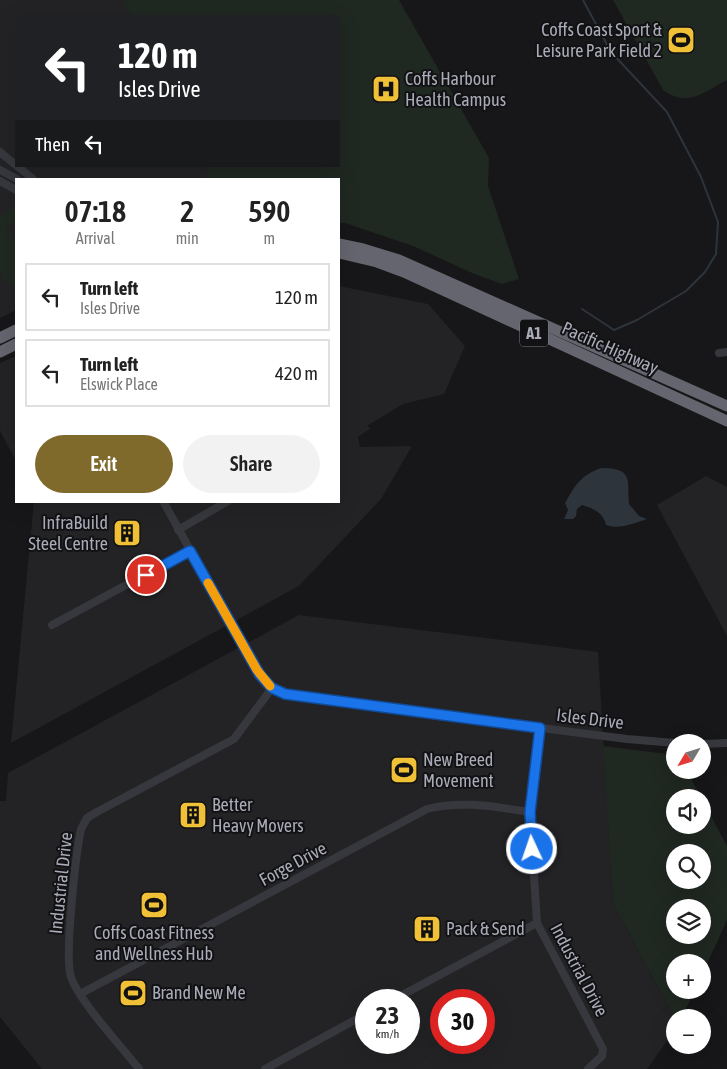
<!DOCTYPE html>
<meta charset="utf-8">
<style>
body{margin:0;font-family:"Asap Condensed",sans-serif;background:#f2f2f2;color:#222;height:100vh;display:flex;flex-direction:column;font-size:19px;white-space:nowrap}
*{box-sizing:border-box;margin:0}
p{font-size:16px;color:#767676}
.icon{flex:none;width:28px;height:28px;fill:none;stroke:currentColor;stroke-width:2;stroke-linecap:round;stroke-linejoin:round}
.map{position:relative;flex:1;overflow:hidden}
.panel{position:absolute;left:15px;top:178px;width:325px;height:325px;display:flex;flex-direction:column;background:#fff;border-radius:0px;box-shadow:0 5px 20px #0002}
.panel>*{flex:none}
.banner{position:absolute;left:15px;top:15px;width:325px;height:152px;border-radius:0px;box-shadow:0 5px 20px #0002;background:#202124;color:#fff;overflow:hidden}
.needle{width:32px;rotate:232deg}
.buttons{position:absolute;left:666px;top:734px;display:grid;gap:10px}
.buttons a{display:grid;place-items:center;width:45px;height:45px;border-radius:50%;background:#fff;box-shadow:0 5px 20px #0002;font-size:25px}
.speed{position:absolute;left:355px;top:989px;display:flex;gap:10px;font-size:25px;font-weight:700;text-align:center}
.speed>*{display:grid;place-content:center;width:65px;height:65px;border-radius:50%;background:#fff;box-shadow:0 5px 20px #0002;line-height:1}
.speed small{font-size:12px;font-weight:400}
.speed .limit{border:8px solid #d22;background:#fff;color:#111}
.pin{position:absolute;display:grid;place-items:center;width:42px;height:42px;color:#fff;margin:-21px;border:2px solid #fff;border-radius:50%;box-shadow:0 1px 5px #0007}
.me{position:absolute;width:55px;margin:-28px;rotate:357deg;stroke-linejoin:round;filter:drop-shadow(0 0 4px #0008)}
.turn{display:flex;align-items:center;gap:18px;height:105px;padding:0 20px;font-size:22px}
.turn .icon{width:65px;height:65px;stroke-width:2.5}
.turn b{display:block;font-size:35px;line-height:42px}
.then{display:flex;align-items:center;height:48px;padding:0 20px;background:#0003;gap:10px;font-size:19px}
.eta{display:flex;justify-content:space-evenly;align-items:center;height:85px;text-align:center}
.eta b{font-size:30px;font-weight:600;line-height:35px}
.action{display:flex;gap:10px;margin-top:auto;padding:10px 20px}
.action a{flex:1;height:58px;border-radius:30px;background:#7f6a2b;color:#fff;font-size:20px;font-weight:600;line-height:58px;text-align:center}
.action a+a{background:#f2f2f2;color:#222}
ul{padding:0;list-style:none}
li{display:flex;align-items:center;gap:15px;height:68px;margin:0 10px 8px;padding:0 10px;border:2px solid #e0e0e0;border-radius:0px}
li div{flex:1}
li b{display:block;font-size:19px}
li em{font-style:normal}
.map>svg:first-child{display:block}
</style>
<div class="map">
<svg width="727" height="1069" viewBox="0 0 727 1069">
<rect width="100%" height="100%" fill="#171618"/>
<path fill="#232225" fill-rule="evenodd" d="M0 0H384L356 223H339V179H16V310L0 318ZM16 16H339V166H16Z
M339 286 428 304 465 346 444 394 403 404 367 426 371 428 358 437 360 447 412 446 381 499 299 586 11 743 34 501H339Z
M16 356V461L0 431V363Z
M706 476 727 487V636L657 505Z
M299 615 598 652 613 904 675 1019V1030L647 1069H42L0 1017V801H6L8 773ZM366 1000H409V1042H366ZM441 1000H484V1042H441Z"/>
<path fill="#202822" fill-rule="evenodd" d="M122 0H399L489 158 488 186 519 279 502 284 472 273 413 246 339 221V179H204L209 166H339V16H131Z
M613 0H727V80C704 92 688 108 663 90Z
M15 206 16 221 7 227 16 243 15 287 13 284 8 286 0 272V215Z
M603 746 675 755V770H686L701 797 675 798V825H702L703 801 727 846V920L703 973 702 962H675V990H695L682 1017 675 1019 613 904ZM675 852H702V880H675ZM675 908H702V935H675Z"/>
<path fill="#2d343c" d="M601 468C634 468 627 480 629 504L639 516 647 519C635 523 619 530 606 525 603 512 594 509 582 505L577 509 576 516 573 519H564L568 510 565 503C576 484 580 476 601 468Z"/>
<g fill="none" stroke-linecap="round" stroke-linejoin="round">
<path stroke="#2d343c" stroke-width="2" d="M582 309 614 330 637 320 686 291 705 272 716 254 718 222 701 177 667 112 611 52 583 0"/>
<path stroke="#37383d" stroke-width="8" d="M0 152 33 179
M0 170 17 179
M0 181 16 190
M719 353 727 352
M163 501 257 670 272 688 285 695 627 739 675 743
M178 530 228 501
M52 625 189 551
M540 728 530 812 537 923 603 1049 602 1056 588 1069
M702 744 727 743
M80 994 427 809C462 800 495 807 530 812
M393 1000 537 923
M139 1069C122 1047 79 1001 71 977 64 958 76 853 81 829L87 818 95 813 234 739 272 688
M265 1069 366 1014"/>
<path stroke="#64656e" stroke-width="11" d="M339 244 363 249 399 260 727 406
M339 253 377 262 404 272 727 421
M0 338 16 330
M0 352 16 344"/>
</g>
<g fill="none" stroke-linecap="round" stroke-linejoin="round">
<defs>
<path id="route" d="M146 575 190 551 260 675 272 688 285 694 540 728 530 812 532 849"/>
</defs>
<use href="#route" stroke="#114b97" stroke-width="12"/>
<use href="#route" stroke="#1a73e8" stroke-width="9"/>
<path stroke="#f59e0b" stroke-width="9" d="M208 583 257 670 270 686"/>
</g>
<defs>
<symbol id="stadium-square" viewBox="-11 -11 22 22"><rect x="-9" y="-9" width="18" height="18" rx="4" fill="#f0c137" stroke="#121113"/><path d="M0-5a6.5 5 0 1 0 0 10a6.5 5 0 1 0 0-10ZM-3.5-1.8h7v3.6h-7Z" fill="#111"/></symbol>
<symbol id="hospital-square" viewBox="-11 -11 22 22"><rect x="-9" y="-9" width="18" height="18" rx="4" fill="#f0c137" stroke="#121113"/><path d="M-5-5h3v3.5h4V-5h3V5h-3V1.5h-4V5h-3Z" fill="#111"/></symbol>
<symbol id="building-square" viewBox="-11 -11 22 22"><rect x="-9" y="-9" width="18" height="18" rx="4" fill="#f0c137" stroke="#121113"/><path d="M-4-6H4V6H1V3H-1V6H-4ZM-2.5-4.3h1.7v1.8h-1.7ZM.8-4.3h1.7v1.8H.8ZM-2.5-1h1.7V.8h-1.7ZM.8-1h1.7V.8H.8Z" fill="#111"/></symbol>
</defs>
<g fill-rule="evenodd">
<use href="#stadium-square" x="665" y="24" width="32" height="32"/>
<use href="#hospital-square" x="370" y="73" width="32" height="32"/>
<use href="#building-square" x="111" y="517" width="32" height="32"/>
<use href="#stadium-square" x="388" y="754" width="32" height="32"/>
<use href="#building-square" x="177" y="799" width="32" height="32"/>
<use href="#stadium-square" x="138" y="889" width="32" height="32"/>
<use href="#building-square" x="411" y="913" width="32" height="32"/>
<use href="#stadium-square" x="117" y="977" width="32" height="32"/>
</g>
<g text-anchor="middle" stroke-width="4" stroke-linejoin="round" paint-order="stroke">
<rect fill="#121113" stroke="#7c7e86" stroke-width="1" x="520" y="319.5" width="28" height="27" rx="4"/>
<g font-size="16" font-weight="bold" fill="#a9acb8">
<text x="534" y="339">A1</text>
</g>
<g font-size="18" fill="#a9acb8" stroke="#121113" text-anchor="start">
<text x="662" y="36" text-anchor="end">Coffs Coast Sport &amp;<tspan x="662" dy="21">Leisure Park Field 2</tspan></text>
<text x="405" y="85">Coffs Harbour<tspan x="405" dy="21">Health Campus</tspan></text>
<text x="108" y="529" text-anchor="end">InfraBuild<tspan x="108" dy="21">Steel Centre</tspan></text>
<text x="423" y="766">New Breed<tspan x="423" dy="21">Movement</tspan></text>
<text x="212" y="811">Better<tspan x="212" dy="21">Heavy Movers</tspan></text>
<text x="446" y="935">Pack &amp; Send</text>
<text x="154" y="939" text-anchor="middle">Coffs Coast Fitness<tspan x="154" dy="21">and Wellness Hub</tspan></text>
<text x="152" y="999">Brand New Me</text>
</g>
<g font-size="18" fill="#a9acb8" stroke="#121113">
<text transform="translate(610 348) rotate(24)" y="6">Pacific Highway</text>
<text transform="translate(590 719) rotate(7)" y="6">Isles Drive</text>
<text transform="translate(293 864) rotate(-28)" y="6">Forge Drive</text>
<text transform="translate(61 883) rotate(-84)" y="6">Industrial Drive</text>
<text transform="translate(579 970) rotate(62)" y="6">Industrial Drive</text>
</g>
</g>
</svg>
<div class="buttons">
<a><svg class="needle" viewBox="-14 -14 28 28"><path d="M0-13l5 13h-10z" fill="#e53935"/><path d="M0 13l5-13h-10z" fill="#767676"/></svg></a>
<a><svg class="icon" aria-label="sound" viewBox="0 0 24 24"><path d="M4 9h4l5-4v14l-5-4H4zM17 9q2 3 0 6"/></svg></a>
<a><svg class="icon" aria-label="search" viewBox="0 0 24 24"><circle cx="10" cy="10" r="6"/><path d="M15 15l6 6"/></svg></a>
<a><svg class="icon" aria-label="layers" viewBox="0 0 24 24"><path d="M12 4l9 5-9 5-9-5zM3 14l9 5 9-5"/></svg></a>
<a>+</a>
<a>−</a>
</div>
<div class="speed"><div>23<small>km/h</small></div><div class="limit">30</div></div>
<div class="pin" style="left:146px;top:575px;background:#d93025"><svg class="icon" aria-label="arrive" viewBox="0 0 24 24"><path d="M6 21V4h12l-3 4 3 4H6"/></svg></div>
<svg class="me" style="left:532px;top:849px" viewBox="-20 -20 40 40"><circle r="17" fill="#1a73e8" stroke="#fff" stroke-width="3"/><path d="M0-11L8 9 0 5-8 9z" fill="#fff"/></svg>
<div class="banner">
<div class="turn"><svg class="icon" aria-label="left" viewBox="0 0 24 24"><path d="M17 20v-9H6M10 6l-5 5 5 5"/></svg><div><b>120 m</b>Isles Drive</div></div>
<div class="then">Then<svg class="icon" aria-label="left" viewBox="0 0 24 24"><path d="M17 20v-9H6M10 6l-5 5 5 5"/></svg></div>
</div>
<section class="panel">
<div class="eta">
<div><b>07:18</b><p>Arrival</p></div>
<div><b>2</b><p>min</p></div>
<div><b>590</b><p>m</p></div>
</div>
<ul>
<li><svg class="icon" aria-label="left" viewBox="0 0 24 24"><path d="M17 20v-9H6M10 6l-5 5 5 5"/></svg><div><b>Turn left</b><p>Isles Drive</p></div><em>120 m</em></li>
<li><svg class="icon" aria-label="left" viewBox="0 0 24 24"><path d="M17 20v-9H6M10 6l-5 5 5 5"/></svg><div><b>Turn left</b><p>Elswick Place</p></div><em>420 m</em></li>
</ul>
<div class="action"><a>Exit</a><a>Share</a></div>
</section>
</div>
